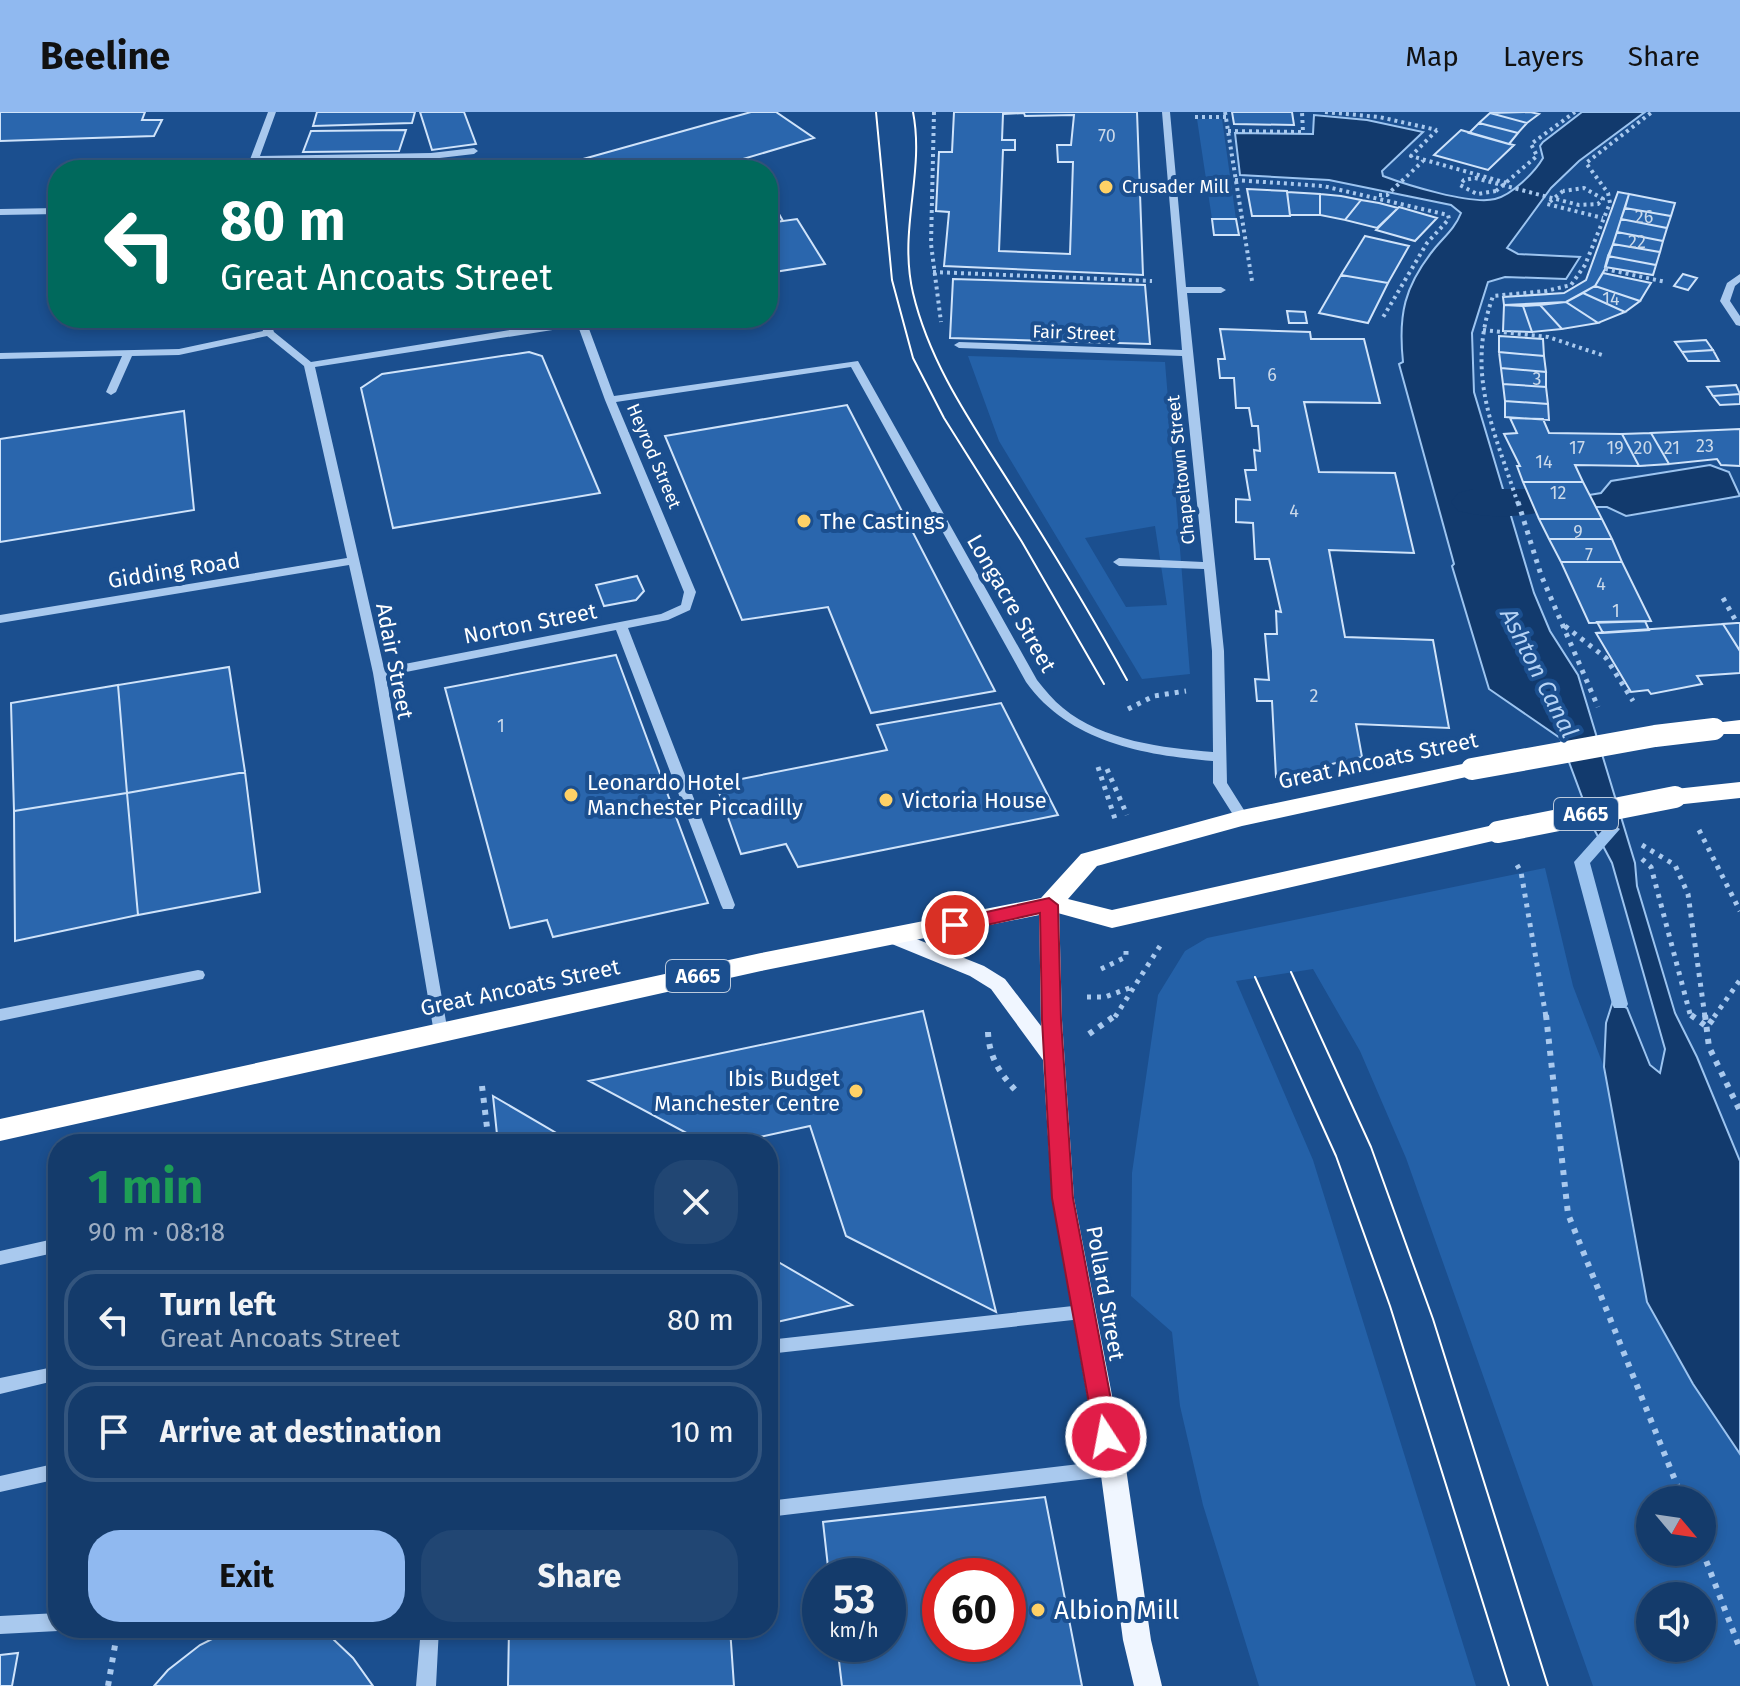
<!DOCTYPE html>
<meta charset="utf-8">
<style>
body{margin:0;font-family:"Fira Sans",sans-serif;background:#214673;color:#f1f3f6;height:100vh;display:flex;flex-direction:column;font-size:30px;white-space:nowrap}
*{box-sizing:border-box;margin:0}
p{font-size:26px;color:#9dadc1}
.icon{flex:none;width:44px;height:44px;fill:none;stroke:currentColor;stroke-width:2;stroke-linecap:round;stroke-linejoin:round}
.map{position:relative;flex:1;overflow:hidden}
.sheet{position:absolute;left:48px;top:1022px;width:730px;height:504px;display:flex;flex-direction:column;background:#143b6b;border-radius:32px;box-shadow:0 4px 12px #0003,0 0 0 2px #33557e}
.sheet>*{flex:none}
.top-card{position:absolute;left:48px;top:48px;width:730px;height:168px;border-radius:32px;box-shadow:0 4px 12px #0003,0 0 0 2px #33557e;background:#00695c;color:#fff;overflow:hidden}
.needle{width:52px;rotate:119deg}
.tools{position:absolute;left:1636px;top:1374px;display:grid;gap:16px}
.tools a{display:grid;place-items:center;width:80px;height:80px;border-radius:50%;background:#143b6b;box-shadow:0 4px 12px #0003,0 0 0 2px #33557e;font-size:40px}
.speed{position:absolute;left:802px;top:1446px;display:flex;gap:16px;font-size:40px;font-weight:700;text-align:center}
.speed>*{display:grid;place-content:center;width:104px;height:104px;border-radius:50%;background:#143b6b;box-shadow:0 4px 12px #0003,0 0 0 2px #33557e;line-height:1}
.speed small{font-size:20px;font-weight:400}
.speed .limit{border:12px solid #d22;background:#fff;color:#111}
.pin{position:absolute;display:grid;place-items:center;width:68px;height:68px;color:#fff;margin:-34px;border:4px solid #fff;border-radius:50%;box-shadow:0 2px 8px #0007}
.me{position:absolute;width:88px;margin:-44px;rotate:349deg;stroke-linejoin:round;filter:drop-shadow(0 0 6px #0008)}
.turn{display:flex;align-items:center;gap:28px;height:168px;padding:0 40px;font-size:36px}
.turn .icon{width:104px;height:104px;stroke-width:2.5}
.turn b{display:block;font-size:56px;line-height:68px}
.round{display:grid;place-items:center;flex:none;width:84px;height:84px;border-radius:32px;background:#214673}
.headline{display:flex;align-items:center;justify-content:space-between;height:136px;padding:0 40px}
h1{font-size:48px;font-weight:700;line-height:60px;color:#1e9e55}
.primary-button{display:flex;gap:16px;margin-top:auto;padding:16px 40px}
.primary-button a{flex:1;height:92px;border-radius:32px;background:#90b9f0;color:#111;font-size:32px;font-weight:700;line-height:92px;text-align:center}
.primary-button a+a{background:#214673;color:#f1f3f6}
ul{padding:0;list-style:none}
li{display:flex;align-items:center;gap:24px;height:100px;margin:0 16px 12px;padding:0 24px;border:4px solid #33557e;border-radius:32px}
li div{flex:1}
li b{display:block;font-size:30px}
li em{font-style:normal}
header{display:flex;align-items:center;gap:48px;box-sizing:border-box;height:112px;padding:0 40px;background:#90b9f0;color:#111}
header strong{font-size:38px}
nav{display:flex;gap:44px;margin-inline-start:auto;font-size:28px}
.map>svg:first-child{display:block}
</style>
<header>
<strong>Beeline</strong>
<nav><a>Map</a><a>Layers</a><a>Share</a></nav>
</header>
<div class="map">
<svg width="1740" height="1574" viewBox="0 0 1740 1574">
<rect width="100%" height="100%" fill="#1b4f8f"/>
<path fill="#2461a8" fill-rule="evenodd" d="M1197 7H1222L1236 107H1212Z
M968 244 1165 250 1190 562 1142 567 999 329ZM1155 414 1167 493 1126 495 1085 426Z
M1545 756 1573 874 1604 955 1636 1135 1693 1272 1740 1342V1574H1593L1406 1046 1360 939 1313 857 1236 869 1313 1048 1476 1574H1259L1203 1393 1180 1294 1172 1220 1131 1184 1132 1061 1158 883 1185 839 1207 826ZM1650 1388H1702V1440H1650ZM1650 1484H1702V1536H1650Z"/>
<path fill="#123a6d" stroke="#9cc4f0" stroke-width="2" d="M1582 0H1645L1579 49 1551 76 1507 136 1518 142 1580 145 1566 167 1505 165 1488 170 1472 221 1474 280 1534 481 1550 519 1578 563 1635 751 1637 774 1675 901 1697 945 1740 1049V1342L1693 1272 1647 1190 1604 955 1606 911 1613 889 1627 896 1650 953 1660 961 1665 937 1612 751 1594 717 1560 626 1489 577 1452 454 1454 452 1399 252 1403 250C1398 203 1404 174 1435 136 1445 124 1455 116 1461 101L1451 93 1329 68 1240 63 1235 21 1313 22 1314 3 1367 8 1423 20 1382 59 1383 64C1407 73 1471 93 1495 87 1512 83 1535 60 1543 46L1540 34 1543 30Z
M1710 353 1729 360 1740 384 1626 404 1607 395H1595L1589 383 1601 381 1611 369Z"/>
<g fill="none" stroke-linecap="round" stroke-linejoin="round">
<path fill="#9cc4f0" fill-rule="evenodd" d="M1612 712 1620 717 1590 751 1628 892 1626 896H1614L1612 892 1574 750 1607 713Z"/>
<path fill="#123a6d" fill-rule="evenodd" d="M1473 377H1531L1546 381 1553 390 1546 399C1519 406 1485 406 1458 399L1451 390 1458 381Z"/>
</g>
<path fill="#2a66ad" stroke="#cfe3fa" stroke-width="2" fill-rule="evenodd" d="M0 0H145L142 8H162L154 24 0 29Z
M317 0H415L412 11 313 14Z
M420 0H464L476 32 432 38Z
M751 0H776L814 26 706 58 551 56Z
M954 0H1137L1143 163 944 154 949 100 936 99 939 40H952ZM1024 1 1025 4 1074 3 1071 33H1057L1058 50H1073L1070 142 999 139 1003 38H1015V28H1002L1003 2Z
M1232 0H1292L1294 13 1234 12Z
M1530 0 1539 2 1527 11 1490 1Z
M1490 1 1527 11 1518 21 1479 11Z
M1479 11 1518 21 1509 32 1469 21Z
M406 18 399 39 303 40 311 19Z
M1461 18 1509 32 1514 33 1488 58 1434 43Z
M747 46 754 58H706Z
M1247 77 1287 79 1290 104H1252Z
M1287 80 1320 82V103H1290Z
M1618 80 1629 82 1605 157 1595 174 1566 190 1504 193 1503 185 1564 181 1586 168Z
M1320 82 1341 84 1361 88 1345 108 1320 103Z
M1629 82 1675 91 1671 104 1625 96Z
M768 83 783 109 768 111Z
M1361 88 1379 91 1398 96 1377 116 1345 108Z
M1399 95 1437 106 1415 129 1376 118Z
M1625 96 1671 104 1667 116 1621 107Z
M797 107 825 152 768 161V111Z
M1212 107H1236L1239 123H1214Z
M1621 107 1667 116 1663 129 1617 120Z
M1617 120 1663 129 1660 140 1613 132Z
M1365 124 1409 134 1388 171 1341 163Z
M1613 132 1660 140 1656 153 1608 144Z
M1608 144 1656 153 1653 163 1605 155Z
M1603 161 1651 171 1640 189 1595 174Z
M1683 162 1697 166 1688 178 1674 174Z
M1341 163 1388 171 1368 211 1319 201Z
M953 167 1145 173 1150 232 950 226Z
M1595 174 1640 189 1625 200 1583 181Z
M1583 181 1625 200 1598 211 1566 190Z
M1566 190 1598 211 1562 217 1540 193Z
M1504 193 1523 194 1532 220 1503 219Z
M1540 193 1562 217 1532 220 1523 194Z
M1287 199 1305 200 1307 211H1289Z
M1220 217 1310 220 1311 227H1364L1380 291 1304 290 1319 360 1395 361 1414 441 1329 438 1345 525 1433 528 1449 616 1356 612 1362 645 1276 665 1272 589H1257L1255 567 1269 568 1265 522H1277L1276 499 1281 500 1269 447H1255L1253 411 1236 410V387L1250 388 1245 358H1256L1254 338 1260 339 1258 314H1252L1249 296H1236L1234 266H1220L1218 247H1225Z
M1499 224 1543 227 1544 244 1499 240Z
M1706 228 1713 238 1682 240 1675 230Z
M1713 238 1719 249H1688L1682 240Z
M529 240 542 244 600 381 393 416 361 276 382 262Z
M1499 240 1544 244 1546 260 1501 256Z
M1501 256 1546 260V275L1503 272Z
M1503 272 1546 275 1548 292 1505 289Z
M1736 273 1740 282 1713 284 1707 275Z
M1740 282V292L1720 293 1713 284Z
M1505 289 1548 292 1549 308 1505 305Z
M847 293 995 579 871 601 828 495 742 508 665 324Z
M184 299 194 398 0 430V327Z
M1510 306 1543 307 1549 321 1622 322 1639 354 1575 353 1583 370H1523L1517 354H1520L1504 322 1517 321Z
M1740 317V354L1721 353 1717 347 1669 352 1651 321Z
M1651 321 1669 352 1639 354 1622 322Z
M1523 370H1583L1602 407H1539Z
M1539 407H1602L1612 427H1549Z
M1549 427H1612L1622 450H1561Z
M1561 450H1622L1651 509 1589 511Z
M637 464 644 479 636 488 604 494 596 473Z
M1645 509 1649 518 1603 521 1597 510Z
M1737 511H1740V539L1723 512Z
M1723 512 1740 539V561L1697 564 1702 572 1651 582 1648 578 1631 580 1596 521Z
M616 543 708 791 553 825 547 808 510 816 445 576Z
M229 555 245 660 127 681 118 573Z
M118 573 127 681 14 699 11 591Z
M1001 591 1058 703 798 755 786 732 741 742 716 672 887 638 877 613Z
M245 660 260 780 138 803 127 681Z
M127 681 138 803 15 829 14 699Z
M923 899 996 1200 846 1124 810 1014 727 1032H707L589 969Z
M493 984 575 1032H498Z
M768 1144 852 1193 768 1212Z
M1045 1385 1082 1574H842L837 1532H888V1464H829L823 1410ZM940 1464H1008V1532H940Z
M234 1516H307L331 1525 353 1546 373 1574H154L168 1558 200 1533Z
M509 1516H730L734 1574H508Z
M18 1541 12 1574H0V1543Z"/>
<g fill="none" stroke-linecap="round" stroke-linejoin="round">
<path stroke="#a9c9ee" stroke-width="4" stroke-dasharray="3 4" stroke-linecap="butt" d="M934 0 931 132 941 210
M1225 0 1252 169
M1325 0 1379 5 1437 18
M1195 5H1226
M1437 18 1411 44 1507 71
M1228 19 1303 20 1302 0
M1235 68 1323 74 1448 103 1449 107 1427 131 1382 207
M1496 79 1537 44 1531 32 1575 0
M1563 79 1547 92 1603 106
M1379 83H1387L1423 49
M1605 157 1666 170
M933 160 1152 169
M1483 218 1548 225 1605 244
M1518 392C1494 317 1465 263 1493 184L1546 179 1571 173 1585 153 1610 91 1608 81 1586 51 1652 0"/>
<path stroke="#a9c9ee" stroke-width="5" stroke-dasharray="4 6" stroke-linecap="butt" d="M1518 390 1541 463 1598 595
M1723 486 1737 511
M1565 514 1606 546 1633 589
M1128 597 1154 584 1186 579
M1098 655 1115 707
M1107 657 1127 703
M1699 718 1740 799
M1642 733 1675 753 1688 782 1705 905
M1642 747 1651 755 1690 902 1693 905
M1517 753 1521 760 1546 905
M1101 857 1126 845V839
M1087 885H1105L1132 875
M1115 905 1160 834
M1714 905 1740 868"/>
<path stroke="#a9c9ee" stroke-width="6" stroke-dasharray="5 7" stroke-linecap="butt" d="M1546 903 1568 1102 1683 1388
M1691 903 1707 915 1716 903
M1705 903 1709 935 1740 999
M988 920C989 946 1001 963 1018 981
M1089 922 1116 903
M482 974 489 1032
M1702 1438 1740 1537
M108 1574 118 1516"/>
<path fill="#a9c9ee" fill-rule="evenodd" d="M268 0H276L260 44 431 41 474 36 478 39 474 42 431 47 259 50 256 58H246Z
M1162 0H1170L1186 175H1221L1226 178 1221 181H1187L1224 539 1227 671 1249 706 1247 709H1237L1213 671V649C1143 643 1069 630 1026 570L851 255 616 290 696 480 690 498 668 508 628 516 735 793 733 797H723L721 793 616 518 386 564 448 921 446 925H436L434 921 373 561 349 453 0 511V503L347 446 304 254 267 224 179 243 132 244 116 280 111 283 106 280 122 244 0 247V241L179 237 263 219 259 206H269L274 220 311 250 585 206 614 284 858 249 1037 568C1045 578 1053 588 1063 596 1103 629 1163 636 1213 640L1212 539 1204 457 1119 454 1113 450 1119 446 1203 450 1182 244 959 236 954 233 959 230 1182 238ZM578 214 605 288 684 480 681 493 661 502 384 556 315 255Z
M58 96V102L0 103V97Z
M1740 162V170L1735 174 1730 189 1740 204V214L1736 213 1720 189 1727 171Z
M198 858 203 859 205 863 203 867 0 909V897Z
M58 1126V1140L0 1153V1139Z
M1082 1193 1088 1195 1090 1200 1088 1205 1082 1207 768 1242V1228Z
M58 1254V1268L0 1282V1266Z
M1113 1348 1119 1350 1122 1356 1119 1362 1113 1364 768 1405V1389Z
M58 1351V1367L0 1380V1364Z
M58 1501V1516H65L58 1519 0 1522V1504Z
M421 1516H439L436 1574H416Z"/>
<path fill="#f0f6ff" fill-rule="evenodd" d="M1049 786 1056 788 1059 793 1062 908 1074 1086 1126 1356 1151 1528 1162 1574H1134L1123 1528 1100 1356 1052 1086 1043 948 991 877 970 864 887 830 884 825 887 820 894 818 984 854 1005 867 1041 914 1039 793 1042 788Z"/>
<path fill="#fff" fill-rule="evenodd" d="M1740 608V622H1706L1703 617 1706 612Z
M1472 650 1480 652 1483 657 1480 662 1242 714 1097 754 1068 787 1112 798 1498 712 1506 714 1510 720 1506 726 1112 816 1054 800 761 859 0 1029V1007L761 841 1041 786 1081 742 1242 698Z
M1740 670V686L1675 693 1667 690 1664 685 1667 680 1675 677Z"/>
<path stroke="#fff" stroke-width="2" d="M876 0 892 168 913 246 944 306 1022 430 1104 572
M913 0C925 61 898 117 913 181 930 253 973 313 1012 375 1052 438 1091 502 1127 568
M1291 860 1371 1035 1433 1207 1548 1574
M1255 865 1336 1044 1390 1194 1509 1574"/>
<path stroke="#a9c9ee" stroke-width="4" stroke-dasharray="3 4" stroke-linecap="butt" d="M1496 79 1477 82 1460 73 1464 68 1475 66 1579 93 1598 92 1603 87 1584 76 1563 79"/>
<path stroke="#fff" stroke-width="22" d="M1472 657 1655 624 1714 617
M1498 720 1675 685"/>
</g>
<path fill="#e11d48" stroke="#92132f" stroke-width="2" d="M1049 786 1058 793 1061 908 1073 1086 1118 1325 1115 1332 1106 1335 1098 1332 1095 1325 1052 1086 1042 908 1040 801 955 820 946 813 955 807Z"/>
<g fill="#ffd166" stroke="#1b4f8f" stroke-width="3">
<circle cx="1106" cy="75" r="8"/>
<circle cx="804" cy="409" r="8"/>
<circle cx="571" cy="683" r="8"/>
<circle cx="886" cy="688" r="8"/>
<circle cx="856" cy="979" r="8"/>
<circle cx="1038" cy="1498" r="8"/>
</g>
<g text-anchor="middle" stroke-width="8" stroke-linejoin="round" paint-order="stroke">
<g font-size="18" fill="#cad9ea">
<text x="1107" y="30">70</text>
<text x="1644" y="111">26</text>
<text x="1637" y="136">22</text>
<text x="1611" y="193">14</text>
<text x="1272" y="269">6</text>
<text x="1537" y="273">3</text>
<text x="1705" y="340">23</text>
<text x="1577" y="342">17</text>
<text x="1615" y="342">19</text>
<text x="1643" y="342">20</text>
<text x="1672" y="342">21</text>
<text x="1544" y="356">14</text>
<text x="1558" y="387">12</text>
<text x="1294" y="405">4</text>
<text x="1578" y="426">9</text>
<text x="1589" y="449">7</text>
<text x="1601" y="478">4</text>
<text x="1616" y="505">1</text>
<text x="1314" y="590">2</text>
<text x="501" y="620">1</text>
</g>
<g font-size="18" fill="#fff" stroke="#1b4f8f" text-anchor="start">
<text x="1122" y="81">Crusader Mill</text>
</g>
<g font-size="18" fill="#fff" stroke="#1b4f8f">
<text transform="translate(1074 221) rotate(2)" y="6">Fair Street</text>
<text transform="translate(654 344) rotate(67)" y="6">Heyrod Street</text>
<text transform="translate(1181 358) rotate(-96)" y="6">Chapeltown Street</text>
</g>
<g fill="#1b4f8f" stroke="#bbcadd" stroke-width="2">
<rect x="1554" y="686" width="64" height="32" rx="6"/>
<rect x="666" y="848" width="64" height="32" rx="6"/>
</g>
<g font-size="20" font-weight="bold" fill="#fff">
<text x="1586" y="709">A665</text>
<text x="698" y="871">A665</text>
</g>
<g font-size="22" fill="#fff" stroke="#1b4f8f" text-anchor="start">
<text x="820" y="417">The Castings</text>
<text x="587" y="678">Leonardo Hotel<tspan x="587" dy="25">Manchester Piccadilly</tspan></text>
<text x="902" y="696">Victoria House</text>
<text x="840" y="974" text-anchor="end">Ibis Budget<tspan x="840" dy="25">Manchester Centre</tspan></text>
</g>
<g font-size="22" fill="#fff" stroke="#1b4f8f">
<text transform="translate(174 458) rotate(-9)" y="8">Gidding Road</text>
<text transform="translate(1012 491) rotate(60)" y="8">Longacre Street</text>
<text transform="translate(530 511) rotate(-11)" y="8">Norton Street</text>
<text transform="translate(395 549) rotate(79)" y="8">Adair Street</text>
<text transform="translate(1378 648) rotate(-12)" y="8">Great Ancoats Street</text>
<text transform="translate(520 875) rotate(-12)" y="8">Great Ancoats Street</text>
<text transform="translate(1106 1181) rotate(80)" y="8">Pollard Street</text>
</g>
<g font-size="24" font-style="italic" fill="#b5d3f5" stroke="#1b4f8f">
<text transform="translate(1539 561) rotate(63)" y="8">Ashton Canal</text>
</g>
<g font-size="26" fill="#fff" stroke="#1b4f8f" text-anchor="start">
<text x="1054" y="1507">Albion Mill</text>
</g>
</g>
</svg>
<div class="tools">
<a><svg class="needle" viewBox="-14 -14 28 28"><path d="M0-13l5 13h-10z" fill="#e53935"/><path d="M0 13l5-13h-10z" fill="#9dadc1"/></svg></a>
<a><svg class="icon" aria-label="sound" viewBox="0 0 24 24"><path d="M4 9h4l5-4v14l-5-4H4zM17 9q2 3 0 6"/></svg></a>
</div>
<div class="speed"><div>53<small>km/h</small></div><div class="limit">60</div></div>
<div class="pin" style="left:955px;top:813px;background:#d93025"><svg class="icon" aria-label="arrive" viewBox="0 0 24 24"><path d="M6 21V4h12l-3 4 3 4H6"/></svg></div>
<svg class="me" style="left:1106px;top:1325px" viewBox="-20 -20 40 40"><circle r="17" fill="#e11d48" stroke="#fff" stroke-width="3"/><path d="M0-11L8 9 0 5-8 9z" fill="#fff"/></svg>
<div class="top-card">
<div class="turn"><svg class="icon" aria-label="left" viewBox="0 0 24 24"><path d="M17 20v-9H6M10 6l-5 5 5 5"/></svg><div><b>80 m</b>Great Ancoats Street</div></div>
</div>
<section class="sheet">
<div class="headline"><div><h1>1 min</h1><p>90 m · 08:18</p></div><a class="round"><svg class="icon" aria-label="close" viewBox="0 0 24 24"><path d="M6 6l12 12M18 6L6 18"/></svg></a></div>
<ul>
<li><svg class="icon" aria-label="left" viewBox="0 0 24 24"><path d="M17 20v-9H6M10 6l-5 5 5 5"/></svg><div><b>Turn left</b><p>Great Ancoats Street</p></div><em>80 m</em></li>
<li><svg class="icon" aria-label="arrive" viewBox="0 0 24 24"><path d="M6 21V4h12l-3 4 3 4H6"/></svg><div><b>Arrive at destination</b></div><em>10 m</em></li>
</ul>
<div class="primary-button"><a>Exit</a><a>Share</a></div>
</section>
</div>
